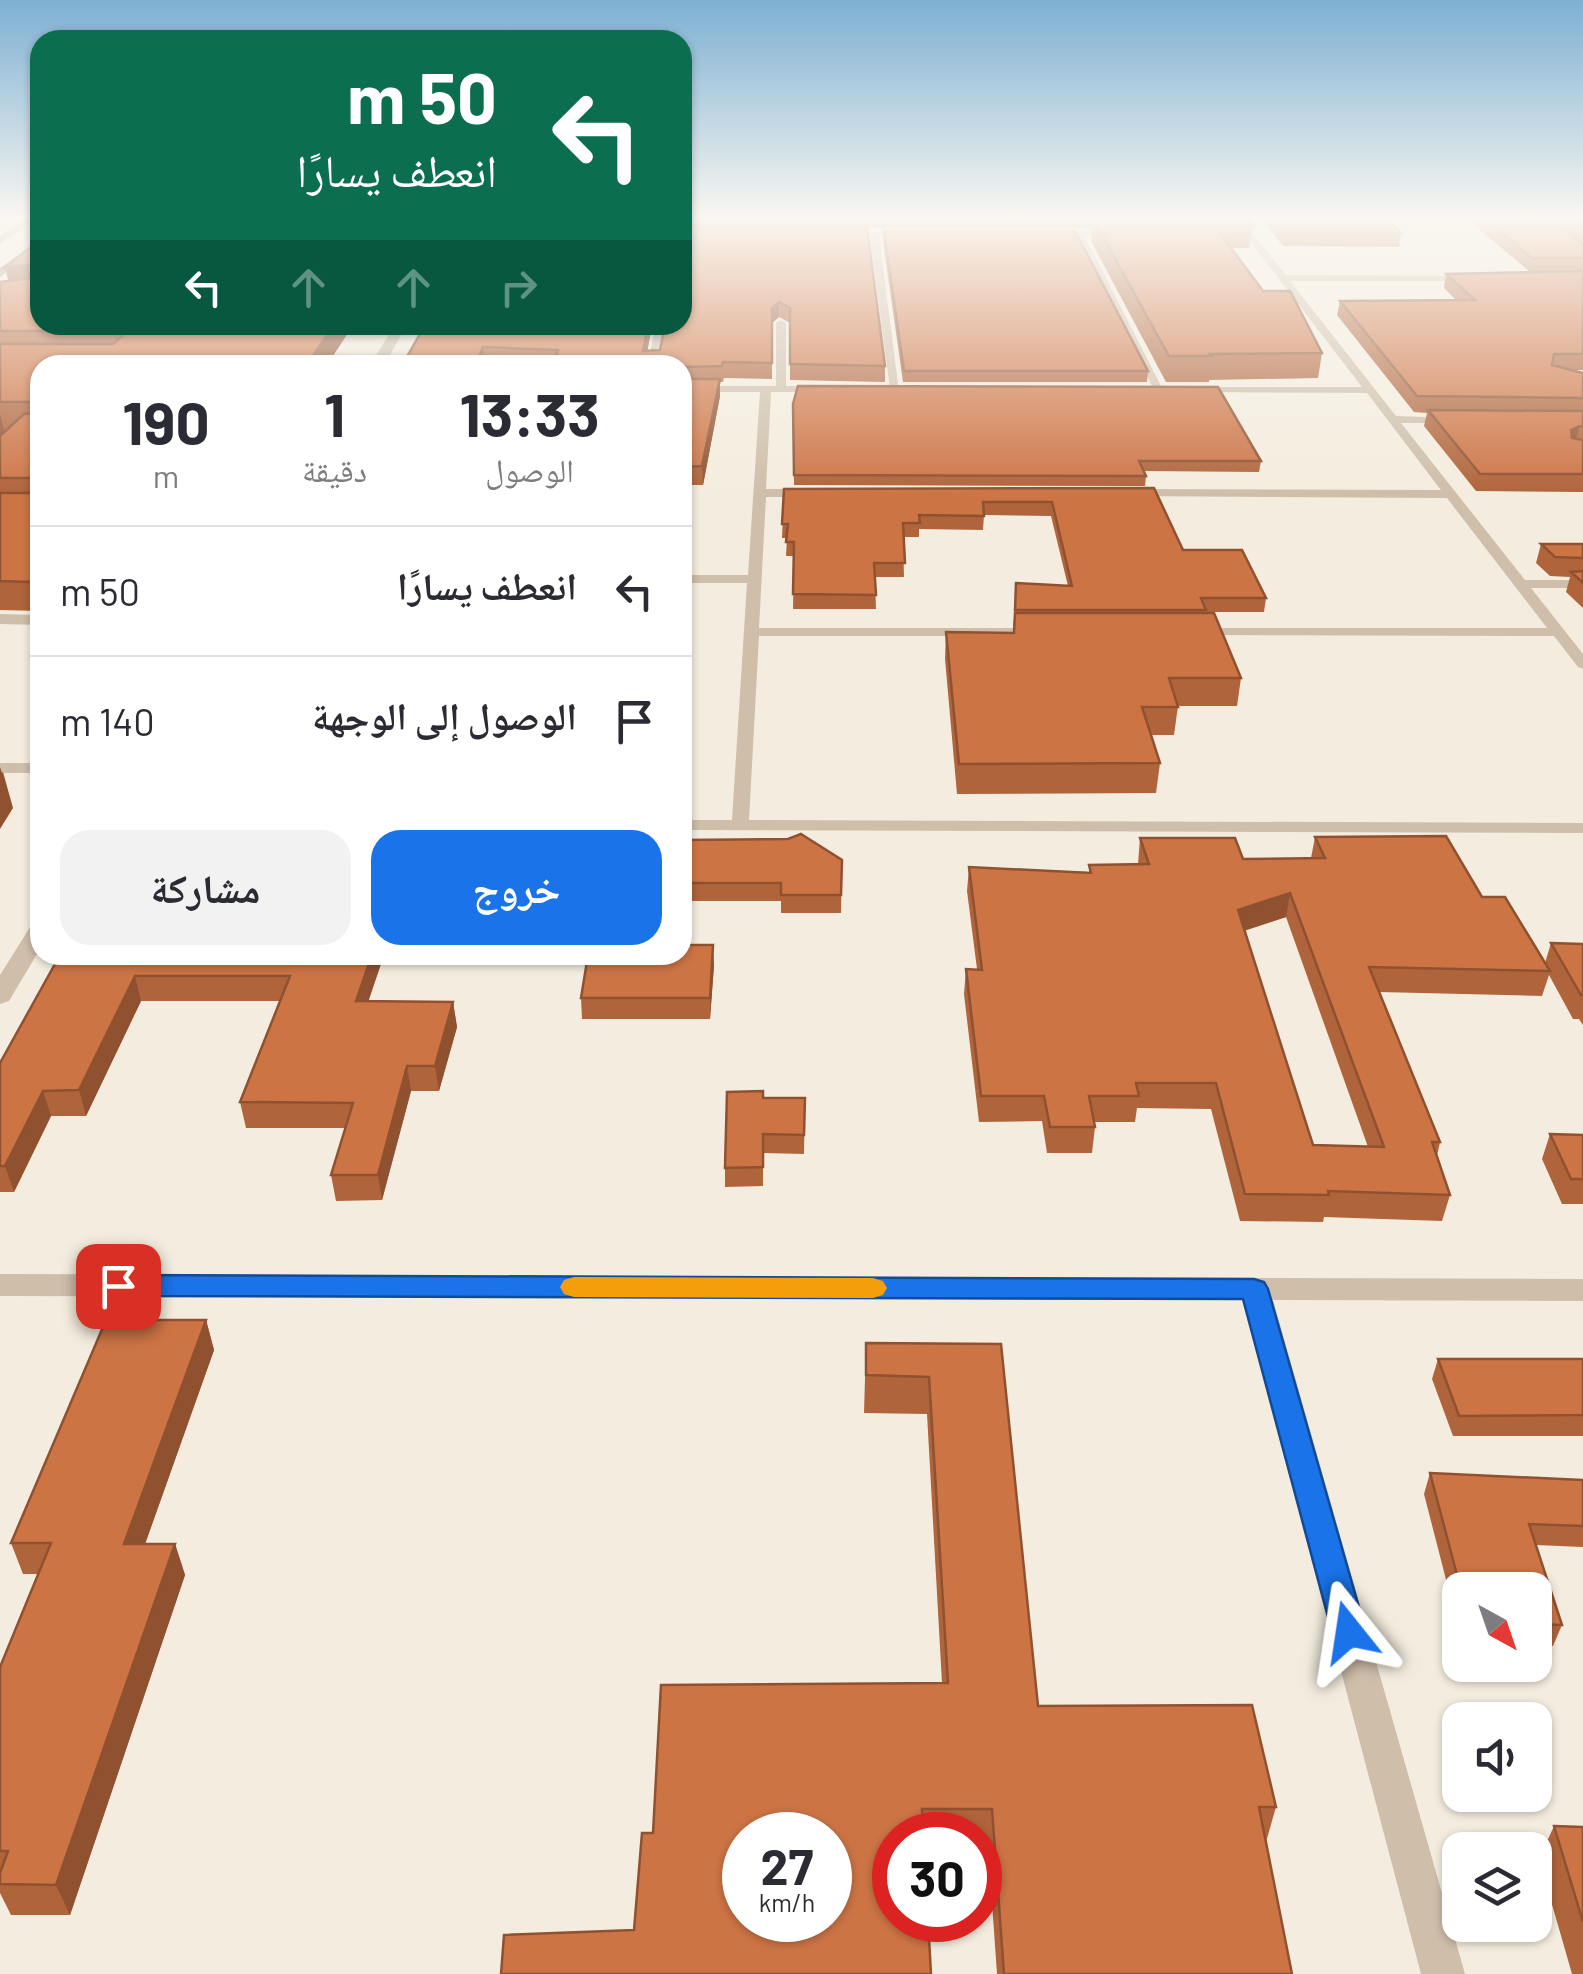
<!DOCTYPE html>
<html lang="ar">
<meta charset="utf-8">
<style>
body{margin:0;font-family:Barlow,"Noto Naskh Arabic",sans-serif;background:#f2f2f3;color:#2b2b33;direction:rtl;height:100vh;display:flex;flex-direction:column;font-size:38px;white-space:nowrap}
*{box-sizing:border-box;margin:0}
p{font-size:32px;color:#7c7c81}
.icon{flex:none;width:55px;height:55px;fill:none;stroke:currentColor;stroke-width:2;stroke-linecap:round;stroke-linejoin:round}
.map{position:relative;flex:1;overflow:hidden;direction:ltr}
.sheet{position:absolute;left:30px;top:355px;width:662px;height:610px;display:flex;flex-direction:column;background:#fff;border-radius:30px;box-shadow:0 2px 8px #0004;direction:rtl}
.sheet>*{flex:none}
.banner{position:absolute;left:30px;top:30px;width:662px;height:305px;border-radius:30px;box-shadow:0 2px 8px #0004;direction:rtl;background:#0b6e4f;color:#fff;overflow:hidden}
.needle{width:65px;rotate:140deg}
.tools{position:absolute;left:1442px;top:1572px;display:grid;gap:20px}
.tools a{display:grid;place-items:center;width:110px;height:110px;border-radius:20px;background:#fff;box-shadow:0 2px 8px #0004;font-size:50px}
.speed{position:absolute;left:722px;top:1812px;display:flex;gap:20px;font-size:50px;font-weight:700;text-align:center}
.speed>*{display:grid;place-content:center;width:130px;height:130px;border-radius:50%;background:#fff;box-shadow:0 2px 8px #0004;line-height:1}
.speed small{font-size:25px;font-weight:400}
.speed .limit{border:15px solid #d22;background:#fff;color:#111}
.pin{position:absolute;display:grid;place-items:center;width:85px;height:85px;color:#fff;margin:-42px;border-radius:20px;box-shadow:0 5px 15px #0006}
.me{position:absolute;width:110px;margin:-55px;rotate:345deg;stroke-linejoin:round;filter:drop-shadow(0 0 8px #0008)}
.turn{display:flex;align-items:center;gap:35px;height:210px;padding:0 30px;font-size:45px}
.turn .icon{width:130px;height:130px;stroke-width:2.5}
.turn b{display:block;font-size:70px;line-height:85px}
.lanes{display:flex;align-items:center;height:95px;padding:0 30px;background:#0003;justify-content:center;gap:50px;direction:ltr}
.lanes .off{opacity:.35}
.eta{display:flex;justify-content:space-evenly;align-items:center;height:170px;text-align:center}
.eta b{font-size:60px;font-weight:700;line-height:70px}
.button{display:flex;gap:20px;margin-top:auto;padding:20px 30px}
.button a{flex:1;height:115px;border-radius:30px;background:#1a73e8;color:#fff;font-size:40px;font-weight:700;line-height:115px;text-align:center}
.button a+a{background:#f2f2f3;color:#2b2b33}
ul{padding:0;list-style:none}
li{display:flex;align-items:center;gap:30px;height:130px;padding:0 30px;border-top:2px solid #e1e1e2}
li div{flex:1}
li b{display:block;font-size:38px}
li em{font-style:normal}
.map>svg:first-child{display:block}
</style>
<div class="map">
<svg width="1583" height="1974" viewBox="0 0 1583 1974">
<rect width="100%" height="100%" fill="#f4eddf"/>
<g fill="none" stroke-linecap="round" stroke-linejoin="round">
<path fill="#cebeaa" fill-rule="evenodd" d="M1233 219H1241L1286 275 1474 276 1471 281H1290L1396 416 1455 418V422L1451 423H1401L1525 580H1583V588H1531L1583 654V669L1578 667 1554 636 1190 635V629L1195 628H1547L1447 498 1127 496V490L1131 489 1441 490 1367 393 1188 392V388L1192 387H1362Z
M844 231 914 234 879 237 899 391 890 389 870 237 841 236Z
M1049 231 1118 232 1115 237H1085L1164 392 1154 390 1076 237 1046 236Z
M781 320 786 323V386H823L828 389 823 392H771L766 489H807L813 493 807 497H766L759 628H1041L1048 632 1041 636H759L749 820 1583 823V833L682 830V820H732L747 583H682V575H748L760 392H682V386H776V323Z
M656 325H666L657 365H647Z
M0 763H40V773H0Z"/>
<path fill="#cebeaa" fill-rule="evenodd" d="M395 325H407L384 365H370Z
M0 614 40 615V625L0 624Z
M40 922V949L9 1001 0 1004V975L32 924Z
M0 1274 1583 1279V1301L1273 1300 1465 1974H1421L1243 1300 0 1296Z"/>
<path fill="#a28d7b" fill-rule="evenodd" d="M23 219H35L0 244V236Z
M40 239V247L0 277V268Z"/>
</g>
<path fill="#b0643b" fill-rule="evenodd" d="M682 219H1247L1253 225 1249 248H1231L1263 291 1322 353 1318 378 1209 380V382H1166L1091 241 1092 228H867L885 366V382L790 380V323L779 317 772 323V379L724 378 723 382H720V396L703 485H682V365L484 364V365H404V362L425 325H652L647 351 660 350 682 325Z
M1262 219H1387L1401 233 1399 247 1283 246Z
M1467 219H1550L1583 244V370H1570L1583 373V492L1476 491 1424 426 1427 413 1414 412 1337 315 1340 301 1456 300 1444 288 1446 274 1572 271H1529Z
M1551 219H1583V243Z
M884 231 1148 371 1147 382H903L883 241Z
M0 282 353 325 327 365H40V611L0 610Z
M793 404 1261 461 1259 472 1144 471 1146 476 1145 486 794 485Z
M1154 488 1183 550 1266 598 1264 612H1206L1241 678 1237 706H1178L1174 735H1151L1160 763 1156 793 957 794 945 659 946 632 1013 633 1016 583 1068 586 1051 516 984 515 983 530 919 529V537H903L904 577H875L876 609H793L794 556H786L787 538H782L784 489Z
M1541 544H1583V608L1566 592 1570 577 1550 576 1536 563Z
M1315 837 1482 897 1545 963 1551 943 1583 944V1025L1579 1019H1573L1549 975 1542 996 1379 992 1440 1142 1437 1156 1450 1195 1442 1221 1324 1217 1323 1222 1240 1221 1211 1109 1137 1108 1135 1122H1094L1095 1127 1092 1153H1047L1042 1121 979 1122 964 994 966 969H977L967 891 969 867 1089 872V865L1138 864 1140 838 1243 859 1311 858ZM1286 917 1368 1147 1313 1145 1244 931Z
M682 840 842 860 841 913H781V901H682Z
M60 955H384L368 1001 453 1002 457 1027 439 1091H411L382 1200 336 1201 331 1175 345 1128H246L240 1102 280 1001H141L86 1116H51L14 1192H0V1063Z
M714 965 710 1019H582L581 998Z
M763 1098H805L804 1154 763 1153V1186L725 1187V1168Z
M1550 1134 1583 1135V1204H1562L1542 1159Z
M206 1320 214 1350 145 1544H175L185 1575 70 1915H11L0 1893V1667L38 1574H23L11 1543Z
M866 1343 1001 1344 1038 1706 1276 1807 1266 1842 1292 1974H997L988 1846H980V1835H895L634 1930 653 1833 942 1683 927 1414 864 1413Z
M1438 1359H1583V1436H1453L1432 1379Z
M1430 1473 1583 1480V1547L1536 1545 1562 1625 1553 1646 1535 1645V1590H1460V1634L1424 1494Z
M1554 1826 1583 1827V1974H1572L1539 1859Z"/>
<path fill="#905130" d="M38 264 40 285 10 288 5 267Z
M779 302V317L772 323V308Z
M334 325H353L327 365H307Z
M648 325H652L645 365 643 351Z
M483 347 484 364V365H478L477 361Z
M720 379V396L703 485 702 466Z
M0 414 7 440 0 448Z
M1580 426 1575 442 1567 447 1571 430Z
M686 567V587L682 616V591Z
M0 767 2 773 3 772 13 808 0 829Z
M1290 893 1286 917 1233 934 1238 910Z
M713 945 714 965 710 1019V998Z
M372 955H384L360 1026 356 1001Z
M135 976 141 1001 86 1116 79 1090Z
M453 1002 457 1027 439 1091 435 1066Z
M407 1066 411 1091 382 1200 378 1175Z
M43 1091 51 1116 14 1192 5 1166Z
M206 1320 214 1350 134 1575 124 1544Z
M175 1544 185 1575 70 1915 56 1885Z"/>
<path fill="#cd7445" stroke="#905130" stroke-width="2.5" fill-rule="evenodd" d="M1093 219H1247L1253 225H1214L1263 291H1290L1322 353 1210 354 1212 356H1169Z
M1274 219H1387L1401 233H1285Z
M1485 219H1550L1583 244V258H1532Z
M1571 219H1583V228Z
M682 227H867L885 366 790 364V308L779 302 772 308V363L723 362 722 366 682 367V365H643L644 363H554L558 350 483 347 477 361 404 362 425 325H648L643 351 660 350 665 325H682Z
M884 231H1075L1148 371H904Z
M34 245H40V325H334L307 365H40V585H36L32 582 0 581V493H33L37 489 36 478H0V436L24 414 36 413 37 402H0V344H113L122 336 113 331H0V282L38 277V264L5 267Z
M1583 271V354H1554L1552 365 1583 373V398L1417 396 1340 301 1475 300 1446 274Z
M682 379H720L702 466 682 467Z
M798 386 1218 387 1261 461H1139L1146 476 794 475 793 404Z
M1428 410 1583 411V427L1580 426 1571 430 1572 438 1583 440V474H1480Z
M1154 488 1183 550H1242L1266 598H1201L1206 610H1015L1016 583 1072 586 1052 502H983L984 516 919 515 920 523H903L905 563H874L876 595 793 594 794 542H786L788 524H782L784 489Z
M1541 544H1583V558L1555 557Z
M682 566 686 567 682 591Z
M1583 571V583L1571 572Z
M1015 613H1214L1241 678H1169L1178 707H1142L1160 763 959 764 946 632 1014 633Z
M801 834 842 860 841 895H781V883H682V840L788 839Z
M1446 836 1482 897H1505L1550 971 1369 967 1440 1142H1432L1450 1195 1328 1191 1329 1195 1245 1194 1216 1083H1136L1139 1096H1089L1095 1127H1050L1044 1096H981L966 969 982 970 969 867 1091 873 1089 865 1149 864 1140 838H1235L1243 859 1325 858 1315 837ZM1290 893 1384 1147 1313 1145 1238 910Z
M1551 943 1583 944V995H1581Z
M682 945H713L710 998H581L588 955H682Z
M60 955H372L356 1001 453 1002 435 1066H407L378 1175H331L353 1103 240 1102 290 976H135L79 1090 43 1091 5 1166H0V1063Z
M763 1091V1098H805L804 1135 763 1134V1167L725 1168 727 1092Z
M1550 1134 1583 1135V1179H1571Z
M106 1320H206L124 1544H175L56 1885 0 1884V1873L8 1851H0V1667L51 1543H11Z
M866 1343 1001 1344 1038 1706 1252 1705 1276 1807H1259L1292 1974H1004L992 1809H922L923 1835H895V1920H928L931 1974H501L504 1935 634 1930 642 1833H653L661 1685 948 1683 929 1377 866 1375ZM745 1835H830V1920H745Z
M1438 1359H1583V1415L1459 1416Z
M1430 1473 1583 1480V1526L1529 1524 1562 1625 1535 1624V1590H1461Z
M1554 1826 1583 1827V1922Z"/>
<linearGradient id="sky" x2="0" y2="1"><stop stop-color="#7db0d3"/><stop offset="0.44" stop-color="#faf7f1"/><stop offset="1" stop-color="#faf7f1" stop-opacity="0"/></linearGradient>
<rect width="1583" height="495" fill="url(#sky)"/>
<path fill="#1a73e8" stroke="#114b97" stroke-width="2.5" d="M118 1275 1254 1279 1264 1282 1268 1289 1366 1632 1361 1642 1349 1646 1337 1642 1332 1632 1243 1299 118 1296 108 1293 104 1286 108 1278Z"/>
<path fill="#f59e0b" d="M574 1277 873 1278 883 1281 887 1288 883 1295 873 1298 574 1297 564 1294 560 1287 564 1280Z"/>
</svg>
<div class="tools">
<a><svg class="needle" viewBox="-14 -14 28 28"><path d="M0-13l5 13h-10z" fill="#e53935"/><path d="M0 13l5-13h-10z" fill="#7c7c81"/></svg></a>
<a><svg class="icon" aria-label="sound" viewBox="0 0 24 24"><path d="M4 9h4l5-4v14l-5-4H4zM17 9q2 3 0 6"/></svg></a>
<a><svg class="icon" aria-label="layers" viewBox="0 0 24 24"><path d="M12 4l9 5-9 5-9-5zM3 14l9 5 9-5"/></svg></a>
</div>
<div class="speed"><div>27<small>km/h</small></div><div class="limit">30</div></div>
<div class="pin" style="left:118px;top:1286px;background:#d93025"><svg class="icon" aria-label="arrive" viewBox="0 0 24 24"><path d="M6 21V4h12l-3 4 3 4H6"/></svg></div>
<svg class="me" style="left:1349px;top:1632px" viewBox="-20 -20 40 40"><path d="M0-17L14 15 0 8-14 15z" fill="#1a73e8" stroke="#fff" stroke-width="4"/></svg>
<div class="banner">
<div class="turn"><svg class="icon" aria-label="left" viewBox="0 0 24 24"><path d="M17 20v-9H6M10 6l-5 5 5 5"/></svg><div><b>50 m</b>انعطف يسارًا</div></div>
<div class="lanes"><svg class="icon" aria-label="left" viewBox="0 0 24 24"><path d="M17 20v-9H6M10 6l-5 5 5 5"/></svg><svg class="icon off" aria-label="ahead" viewBox="0 0 24 24"><path d="M12 20V5M6 11l6-6 6 6"/></svg><svg class="icon off" aria-label="ahead" viewBox="0 0 24 24"><path d="M12 20V5M6 11l6-6 6 6"/></svg><svg class="icon off" aria-label="right" viewBox="0 0 24 24"><path d="M7 20v-9h11M14 6l5 5-5 5"/></svg></div>
</div>
<section class="sheet">
<div class="eta">
<div><b>13:33</b><p>الوصول</p></div>
<div><b>1</b><p>دقيقة</p></div>
<div><b>190</b><p>m</p></div>
</div>
<ul>
<li><svg class="icon" aria-label="left" viewBox="0 0 24 24"><path d="M17 20v-9H6M10 6l-5 5 5 5"/></svg><div><b>انعطف يسارًا</b></div><em>50 m</em></li>
<li><svg class="icon" aria-label="arrive" viewBox="0 0 24 24"><path d="M6 21V4h12l-3 4 3 4H6"/></svg><div><b>الوصول إلى الوجهة</b></div><em>140 m</em></li>
</ul>
<div class="button"><a>خروج</a><a>مشاركة</a></div>
</section>
</div>
